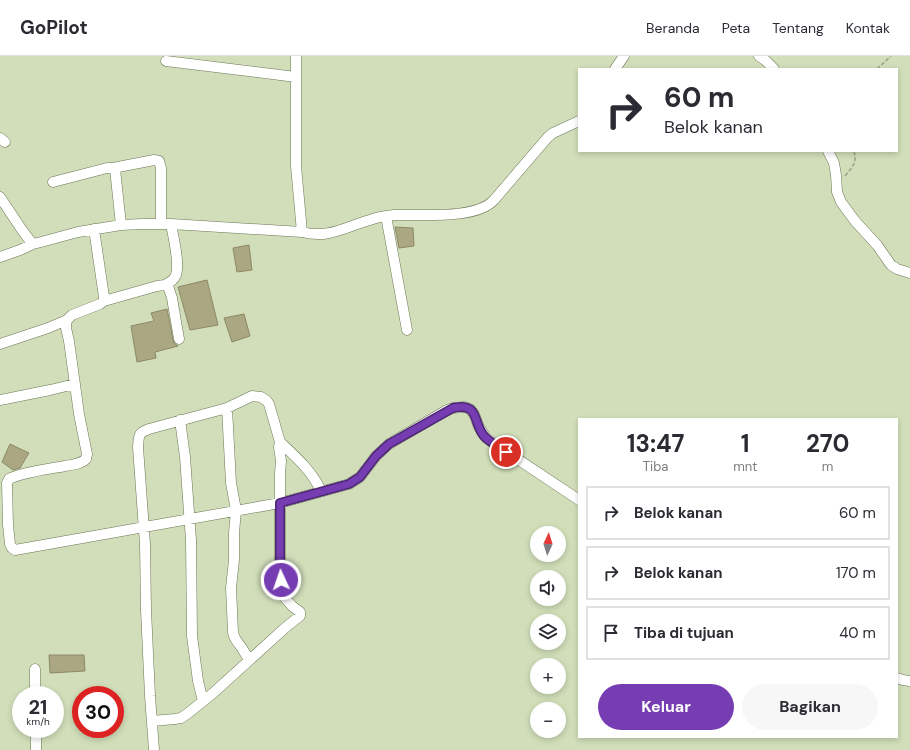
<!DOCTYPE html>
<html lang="id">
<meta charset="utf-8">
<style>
body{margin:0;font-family:"DM Sans",sans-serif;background:#f7f7f7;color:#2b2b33;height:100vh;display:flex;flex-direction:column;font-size:15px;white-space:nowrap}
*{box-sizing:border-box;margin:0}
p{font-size:13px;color:#7c7c81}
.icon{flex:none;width:22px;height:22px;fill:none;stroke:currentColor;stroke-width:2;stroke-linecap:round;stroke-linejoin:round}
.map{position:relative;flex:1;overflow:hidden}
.panel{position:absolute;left:578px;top:362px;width:320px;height:320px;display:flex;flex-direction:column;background:#fff;border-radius:0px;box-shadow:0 2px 6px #0003}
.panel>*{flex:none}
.top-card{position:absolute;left:578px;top:12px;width:320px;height:84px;border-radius:0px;box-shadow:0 2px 6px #0003;background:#fff;color:#2b2b33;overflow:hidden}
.needle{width:26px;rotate:4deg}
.controls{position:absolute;left:530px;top:470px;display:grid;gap:8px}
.controls a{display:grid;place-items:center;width:36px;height:36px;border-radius:50%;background:#fff;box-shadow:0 2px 6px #0003;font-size:20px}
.speed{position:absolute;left:12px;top:630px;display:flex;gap:8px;font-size:20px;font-weight:700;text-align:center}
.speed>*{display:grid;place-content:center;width:52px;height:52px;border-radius:50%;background:#fff;box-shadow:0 2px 6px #0003;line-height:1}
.speed small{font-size:10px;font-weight:400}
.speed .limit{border:6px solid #d22;background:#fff;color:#111}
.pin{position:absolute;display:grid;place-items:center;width:34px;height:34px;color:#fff;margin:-17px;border:2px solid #fff;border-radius:50%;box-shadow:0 1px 4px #0007}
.me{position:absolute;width:44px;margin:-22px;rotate:357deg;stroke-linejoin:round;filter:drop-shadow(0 0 3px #0008)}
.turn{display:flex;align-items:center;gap:14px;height:84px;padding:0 20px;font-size:18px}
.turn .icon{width:52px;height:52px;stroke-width:2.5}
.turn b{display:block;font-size:28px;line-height:34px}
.eta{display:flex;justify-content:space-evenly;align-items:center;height:68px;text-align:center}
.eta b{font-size:24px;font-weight:700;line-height:28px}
.action{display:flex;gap:8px;margin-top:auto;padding:8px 20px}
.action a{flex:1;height:46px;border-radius:24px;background:#763cb1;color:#fff;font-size:16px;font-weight:700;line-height:46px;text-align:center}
.action a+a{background:#f7f7f7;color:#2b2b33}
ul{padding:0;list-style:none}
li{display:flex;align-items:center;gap:12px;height:54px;margin:0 8px 6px;padding:0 12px;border:2px solid #e1e1e2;border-radius:0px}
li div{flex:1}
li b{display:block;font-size:15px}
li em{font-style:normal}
header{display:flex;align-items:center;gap:24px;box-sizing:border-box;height:56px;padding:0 20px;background:#fff;border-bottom:1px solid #e1e1e2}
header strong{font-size:19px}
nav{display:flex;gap:22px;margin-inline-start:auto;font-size:14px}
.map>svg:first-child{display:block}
</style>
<header>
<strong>GoPilot</strong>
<nav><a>Beranda</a><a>Peta</a><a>Tentang</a><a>Kontak</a></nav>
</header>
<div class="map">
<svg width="910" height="694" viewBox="0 0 910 694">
<rect width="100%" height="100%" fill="#d1deb9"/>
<path fill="#aba783" stroke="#8c8965" d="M395 171 413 172 414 190 399 192Z
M249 189 252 214 237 216 233 192Z
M207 224 218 269 190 274 178 231Z
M167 253 173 284 174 287 178 290 155 296 156 302 137 306 131 270 154 265 151 257Z
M244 258 250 280 232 286 224 262Z
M10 388 29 397 20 412 13 414 2 406Z
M49 599H84L85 615 50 617Z"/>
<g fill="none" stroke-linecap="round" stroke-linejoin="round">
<defs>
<path id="minor" d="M759 0 765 4 774 13
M166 5 296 21
M615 13 624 0
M0 82 5 86
M828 95 834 107 836 119 837 136 841 146 855 165 877 189 891 209 897 213 910 217
M113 112 154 104 159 105 161 112V168
M53 126 107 112H113L115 113 121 169
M0 141 22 174 31 186 33 188 41 186 78 176 121 169 142 168H171L302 176 296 110V0
M386 160 407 274
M302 176C329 183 345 171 370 164 377 161 385 160 394 159 419 158 476 164 494 144L548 81 553 77 579 65
M0 201 20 194 33 188
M165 229C168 227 173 225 175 221 181 211 173 180 171 168
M104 245 157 230 165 229 168 230 172 242 179 283
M67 264 66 268V272L69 285 79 358 87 398 86 403C81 408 72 409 65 410 50 413 22 416 9 423L7 427 8 469 10 488 12 492 15 494 280 447 349 428 360 421 376 400 389 388 447 354 453 352 464 351 470 353 474 358 479 371 486 382 579 444
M0 288 48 272 67 264 72 259 100 248 104 245V241L94 173
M0 344 50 334 75 328
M227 352 231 427 236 454 234 477V504L231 532 233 576C234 583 238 587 242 592 244 596 247 600 249 604
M180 364 185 401 191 484 192 580 198 625 203 645
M280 386C296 401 312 415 321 435
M35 613V639
M897 622 903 624 910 625
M152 665 175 663 181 662 187 658 212 638 286 571 300 560V556L292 550 285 542 282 532 280 515V417L281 405 279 391 280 386 269 348 267 345 261 341 252 340 227 352 149 373C138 377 139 379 138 391L145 488 146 554 150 640 154 694
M36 694V673"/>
</defs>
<use href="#minor" stroke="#6b7655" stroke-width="11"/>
<path stroke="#97a285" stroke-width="1.5" stroke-dasharray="4 2" stroke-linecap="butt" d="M877 13 891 0
M845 120C853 110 857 107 854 95"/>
<use href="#minor" stroke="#fff" stroke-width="10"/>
</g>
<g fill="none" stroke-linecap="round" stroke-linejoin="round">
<defs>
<path id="route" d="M281 524 280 502V447L349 428 360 421 376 400 389 388 453 352C481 346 472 368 485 381 491 387 499 391 506 396"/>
</defs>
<use href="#route" stroke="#4d2773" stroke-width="10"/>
<use href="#route" stroke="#763cb1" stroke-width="7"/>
</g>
</svg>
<div class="controls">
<a><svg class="needle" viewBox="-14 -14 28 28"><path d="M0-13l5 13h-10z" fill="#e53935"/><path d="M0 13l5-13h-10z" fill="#7c7c81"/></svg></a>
<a><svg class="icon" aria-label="sound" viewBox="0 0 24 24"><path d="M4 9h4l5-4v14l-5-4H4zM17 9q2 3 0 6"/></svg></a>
<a><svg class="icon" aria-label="layers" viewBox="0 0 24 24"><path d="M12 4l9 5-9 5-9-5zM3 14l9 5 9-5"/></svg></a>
<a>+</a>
<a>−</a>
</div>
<div class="speed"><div>21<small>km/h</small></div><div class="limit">30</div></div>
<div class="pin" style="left:506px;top:396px;background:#d93025"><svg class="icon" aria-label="arrive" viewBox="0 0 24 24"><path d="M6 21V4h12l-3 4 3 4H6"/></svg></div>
<svg class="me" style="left:281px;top:524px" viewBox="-20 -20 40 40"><circle r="17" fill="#763cb1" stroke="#fff" stroke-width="3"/><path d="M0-11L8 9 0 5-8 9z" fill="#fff"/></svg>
<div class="top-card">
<div class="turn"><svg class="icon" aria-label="right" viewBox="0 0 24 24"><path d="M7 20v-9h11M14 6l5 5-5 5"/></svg><div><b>60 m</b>Belok kanan</div></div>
</div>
<section class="panel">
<div class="eta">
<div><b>13:47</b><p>Tiba</p></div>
<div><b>1</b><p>mnt</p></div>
<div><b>270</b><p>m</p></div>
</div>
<ul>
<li><svg class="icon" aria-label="right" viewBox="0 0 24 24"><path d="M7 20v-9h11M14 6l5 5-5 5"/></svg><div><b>Belok kanan</b></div><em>60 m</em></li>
<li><svg class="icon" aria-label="right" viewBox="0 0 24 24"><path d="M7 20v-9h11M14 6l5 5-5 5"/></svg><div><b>Belok kanan</b></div><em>170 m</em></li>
<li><svg class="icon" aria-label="arrive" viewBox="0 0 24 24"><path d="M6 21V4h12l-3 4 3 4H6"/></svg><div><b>Tiba di tujuan</b></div><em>40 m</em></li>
</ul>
<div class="action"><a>Keluar</a><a>Bagikan</a></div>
</section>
</div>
